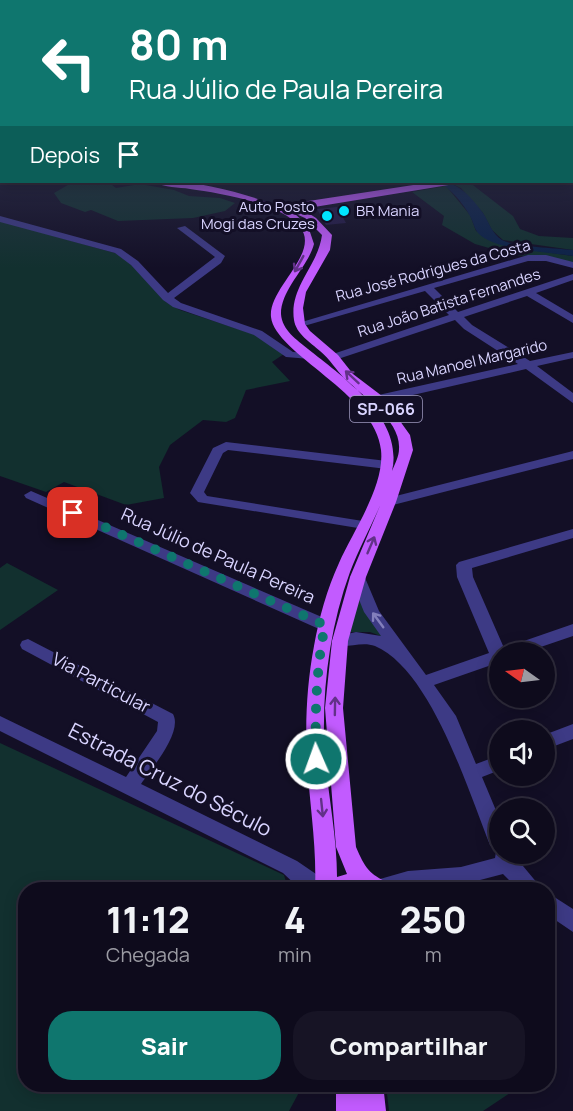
<!DOCTYPE html>
<html lang="pt">
<meta charset="utf-8">
<style>
body{margin:0;font-family:Manrope,sans-serif;background:#171425;color:#f1f3f6;height:100vh;display:flex;flex-direction:column;font-size:22px;white-space:nowrap}
*{box-sizing:border-box;margin:0}
p{font-size:20px;color:#9b9ba3}
.icon{flex:none;width:33px;height:33px;fill:none;stroke:currentColor;stroke-width:2;stroke-linecap:round;stroke-linejoin:round}
.map{position:relative;flex:1;overflow:hidden}
.sheet{position:absolute;left:18px;top:882px;width:537px;height:210px;display:flex;flex-direction:column;background:#0e0b1c;border-radius:24px;box-shadow:0 3px 15px #0003,0 0 0 2px #2e2b3b}
.sheet>*{flex:none}
.top-card{position:absolute;left:0px;top:0px;width:573px;height:183px;box-shadow:0 3px 15px #0003,0 0 0 2px #2e2b3b;background:#0f766e;color:#fff;overflow:hidden}
.needle{width:39px;rotate:284deg}
.controls{position:absolute;left:489px;top:642px;display:grid;gap:12px}
.controls a{display:grid;place-items:center;width:66px;height:66px;border-radius:50%;background:#0e0b1c;box-shadow:0 3px 15px #0003,0 0 0 2px #2e2b3b;font-size:30px}
.pin{position:absolute;display:grid;place-items:center;width:51px;height:51px;color:#fff;margin:-26px;border-radius:12px;box-shadow:0 3px 9px #0006}
.me{position:absolute;width:66px;margin:-33px;rotate:358deg;stroke-linejoin:round;filter:drop-shadow(0 0 4px #0008)}
.turn{display:flex;align-items:center;gap:21px;height:126px;padding:0 30px;font-size:27px}
.turn .icon{width:78px;height:78px;stroke-width:2.5}
.turn b{display:block;font-size:42px;line-height:51px}
.then{display:flex;align-items:center;height:57px;padding:0 30px;background:#0003;gap:12px;font-size:22px}
.eta{display:flex;justify-content:space-evenly;align-items:center;height:102px;text-align:center}
.eta b{font-size:36px;font-weight:800;line-height:42px}
.primary-button{display:flex;gap:12px;margin-top:auto;padding:12px 30px}
.primary-button a{flex:1;height:69px;border-radius:24px;background:#0f766e;color:#fff;font-size:24px;font-weight:800;line-height:69px;text-align:center}
.primary-button a+a{background:#171425;color:#f1f3f6}
.map>svg:first-child{display:block}
</style>
<div class="map">
<svg width="573" height="1111" viewBox="0 0 573 1111">
<rect width="100%" height="100%" fill="#130f26"/>
<path fill="#12302f" d="M73 182H108L116 188 140 184 174 190 189 196 220 198 235 203 225 211 193 218 118 221 91 210 85 212 61 203 54 193Z
M448 182H469L513 216 520 229 539 236 573 238V250L503 240 492 230 483 213 461 188Z
M446 186 470 215 476 231 511 247 573 256V263L538 255 520 256 489 248 475 244 442 225 444 216 412 192Z
M0 221 122 255 166 302 180 310 262 337 284 354 272 362 290 381 246 390 235 418 226 422 203 420 170 445 159 467 164 498 126 505 64 482 46 492 0 476Z
M7 563 58 590 0 630V568Z
M358 597 364 609 386 638 370 632H350Z
M0 743 284 875 288 889 26 890V1084L303 1085 289 1111H0Z
M386 1085V1084L522 1085 483 1111H389Z"/>
<path fill="#0c2248" d="M439 182C458 181 472 198 483 213 489 222 492 234 502 240 514 247 558 248 573 250V256C549 252 495 251 478 233 474 228 473 221 470 216 463 203 451 189 439 182Z"/>
<path fill="#241b47" d="M337 207 346 223 326 225 317 209Z"/>
<g fill="none" stroke-linecap="round" stroke-linejoin="round">
<path fill="#3d3a85" fill-rule="evenodd" d="M0 216 121 249 138 261 168 293 215 257 177 228 185 226 225 256 221 263 174 298 181 303 262 331 293 352 310 353 316 356 310 359 286 357 254 335 173 307 163 300 131 265 115 253 0 222Z
M528 255H546L573 262V268L546 261H528L434 288 458 312 573 274V280L536 293 573 315V323L527 296 464 317 472 325 530 361 573 352V358L537 366 573 393V403L526 369 378 403 374 402V396L518 364 464 329 455 320 338 359H330V355L449 315 425 291 304 326 300 327 295 324Z
M226 442 387 461 394 465 387 469 228 450 223 453 204 492 207 496 369 522 371 525 364 529 198 502 190 493 213 448Z
M573 451V459L389 506 382 502 384 499Z
M31 491 331 621 333 625 331 629H319L26 498 24 495Z
M573 529V538L472 568 473 577 504 648 573 624V636L526 652H500V662L434 685 456 716 476 764 500 755V770L482 777 500 820V854H513L543 890H519L503 874 461 885 370 890 373 881 408 871 461 867 495 858 496 852 490 845C468 790 431 670 375 646 361 641 347 649 334 645L332 641 334 637 356 632 381 636 364 612 350 577 353 573H363L379 611 426 675 489 653 457 577 456 565 459 562Z
M28 639 173 714C183 732 152 768 141 784L297 861 316 874 322 890H301L283 873 0 731V716L126 777 157 731 158 722 22 649 20 645 22 641Z
M573 724V739L544 750V735Z
M548 893 573 909V932L548 915Z"/>
<path fill="#c25bff" fill-rule="evenodd" d="M0 116H2L0 121Z
M0 131H2V136H0Z
M155 182C194 178 253 195 289 211L281 206V202L295 206 302 202 433 182H467L302 209 316 218 332 235 330 250 306 292 303 308 305 324 310 331 338 355 353 374 382 396 410 435 413 450 396 502 366 577 348 641 343 708 356 847C365 868 369 874 389 883L392 890H315C317 845 309 802 307 758 305 721 307 683 314 646 319 618 327 589 339 563 353 531 385 486 381 450 376 394 275 354 271 317 268 288 321 253 300 227 281 203 219 193 190 189 179 187 164 188 155 182ZM294 213 305 218 322 235C318 266 289 287 294 320 296 334 311 343 320 351 330 359 336 370 345 379 363 397 401 420 399 449 399 456 395 464 392 471 404 418 344 378 308 349 297 340 282 330 281 314 281 289 308 267 314 244L308 226ZM382 501 350 577 332 641 325 708 336 847 347 874 337 877C337 830 325 783 324 735 323 681 331 624 350 572 359 548 372 525 382 501Z
M336 1084H383L386 1111H336Z"/>
</g>
<defs><path id="oneway-shaft" d="M-6 0H5M1.5-3L5.5 0L1.5 3" fill="none" stroke-width="1.6" stroke-linecap="round" stroke-linejoin="round" transform="scale(1.5)"/></defs>
<g stroke="#623188">
<use href="#oneway-shaft" transform="translate(299 264) rotate(119)"/>
<use href="#oneway-shaft" transform="translate(352 377) rotate(-137)"/>
<use href="#oneway-shaft" transform="translate(371 545) rotate(-67)"/>
<use href="#oneway-shaft" transform="translate(335 706) rotate(-89)"/>
<use href="#oneway-shaft" transform="translate(322 808) rotate(84)"/>
</g>
<use stroke="#837fbc" href="#oneway-shaft" transform="translate(378 620) rotate(-126)"/>
<linearGradient id="sky" x2="0" y2="1"><stop stop-color="#0a0815"/><stop offset="0.42" stop-color="#333752"/><stop offset="1" stop-color="#333752" stop-opacity="0"/></linearGradient>
<rect width="573" height="268" fill="url(#sky)"/>
<g fill="none" stroke-linecap="round" stroke-linejoin="round">
<path stroke="#0f766e" stroke-width="10" stroke-dasharray="0 18" d="M73 513 325 625C316 669 315 714 316 759"/>
</g>
<g fill="#00e5ff" stroke="#130f26" stroke-width="2">
<circle cx="344" cy="211" r="6"/>
<circle cx="327" cy="216" r="6"/>
</g>
<g text-anchor="middle" stroke-width="6" stroke-linejoin="round" paint-order="stroke">
<g font-size="15" fill="#d9d4ff" stroke="#130f26" text-anchor="end">
<text x="315" y="212">Auto Posto<tspan x="315" dy="17">Mogi das Cruzes</tspan></text>
<text x="356" y="216" text-anchor="start">BR Mania</text>
</g>
<g font-size="15" fill="#d9d4ff" stroke="#130f26">
<text transform="translate(433 271) rotate(-15)" y="5">Rua José Rodrigues da Costa</text>
<text transform="translate(449 303) rotate(-18)" y="5">Rua João Batista Fernandes</text>
<text transform="translate(472 362) rotate(-13)" y="5">Rua Manoel Margarido</text>
</g>
<rect fill="#130f26" stroke="#9e99be" stroke-width="1.5" x="350" y="396" width="72" height="26" rx="4.5"/>
<g font-size="16" font-weight="bold" fill="#d9d4ff">
<text x="386" y="415">SP-066</text>
</g>
<g font-size="18" fill="#d9d4ff" stroke="#130f26">
<text transform="translate(218 556) rotate(24)" y="6">Rua Júlio de Paula Pereira</text>
<text transform="translate(101 683) rotate(28)" y="6">Via Particular</text>
</g>
<g font-size="21" fill="#d9d4ff" stroke="#130f26">
<text transform="translate(170 780) rotate(27)" y="7">Estrada Cruz do Século</text>
</g>
</g>
</svg>
<div class="controls">
<a><svg class="needle" viewBox="-14 -14 28 28"><path d="M0-13l5 13h-10z" fill="#e53935"/><path d="M0 13l5-13h-10z" fill="#9b9ba3"/></svg></a>
<a><svg class="icon" aria-label="sound" viewBox="0 0 24 24"><path d="M4 9h4l5-4v14l-5-4H4zM17 9q2 3 0 6"/></svg></a>
<a><svg class="icon" aria-label="search" viewBox="0 0 24 24"><circle cx="10" cy="10" r="6"/><path d="M15 15l6 6"/></svg></a>
</div>
<div class="pin" style="left:73px;top:513px;background:#d93025"><svg class="icon" aria-label="arrive" viewBox="0 0 24 24"><path d="M6 21V4h12l-3 4 3 4H6"/></svg></div>
<svg class="me" style="left:316px;top:759px" viewBox="-20 -20 40 40"><circle r="17" fill="#0f766e" stroke="#fff" stroke-width="3"/><path d="M0-11L8 9 0 5-8 9z" fill="#fff"/></svg>
<div class="top-card">
<div class="turn"><svg class="icon" aria-label="left" viewBox="0 0 24 24"><path d="M17 20v-9H6M10 6l-5 5 5 5"/></svg><div><b>80 m</b>Rua Júlio de Paula Pereira</div></div>
<div class="then">Depois<svg class="icon" aria-label="arrive" viewBox="0 0 24 24"><path d="M6 21V4h12l-3 4 3 4H6"/></svg></div>
</div>
<section class="sheet">
<div class="eta">
<div><b>11:12</b><p>Chegada</p></div>
<div><b>4</b><p>min</p></div>
<div><b>250</b><p>m</p></div>
</div>
<div class="primary-button"><a>Sair</a><a>Compartilhar</a></div>
</section>
</div>
